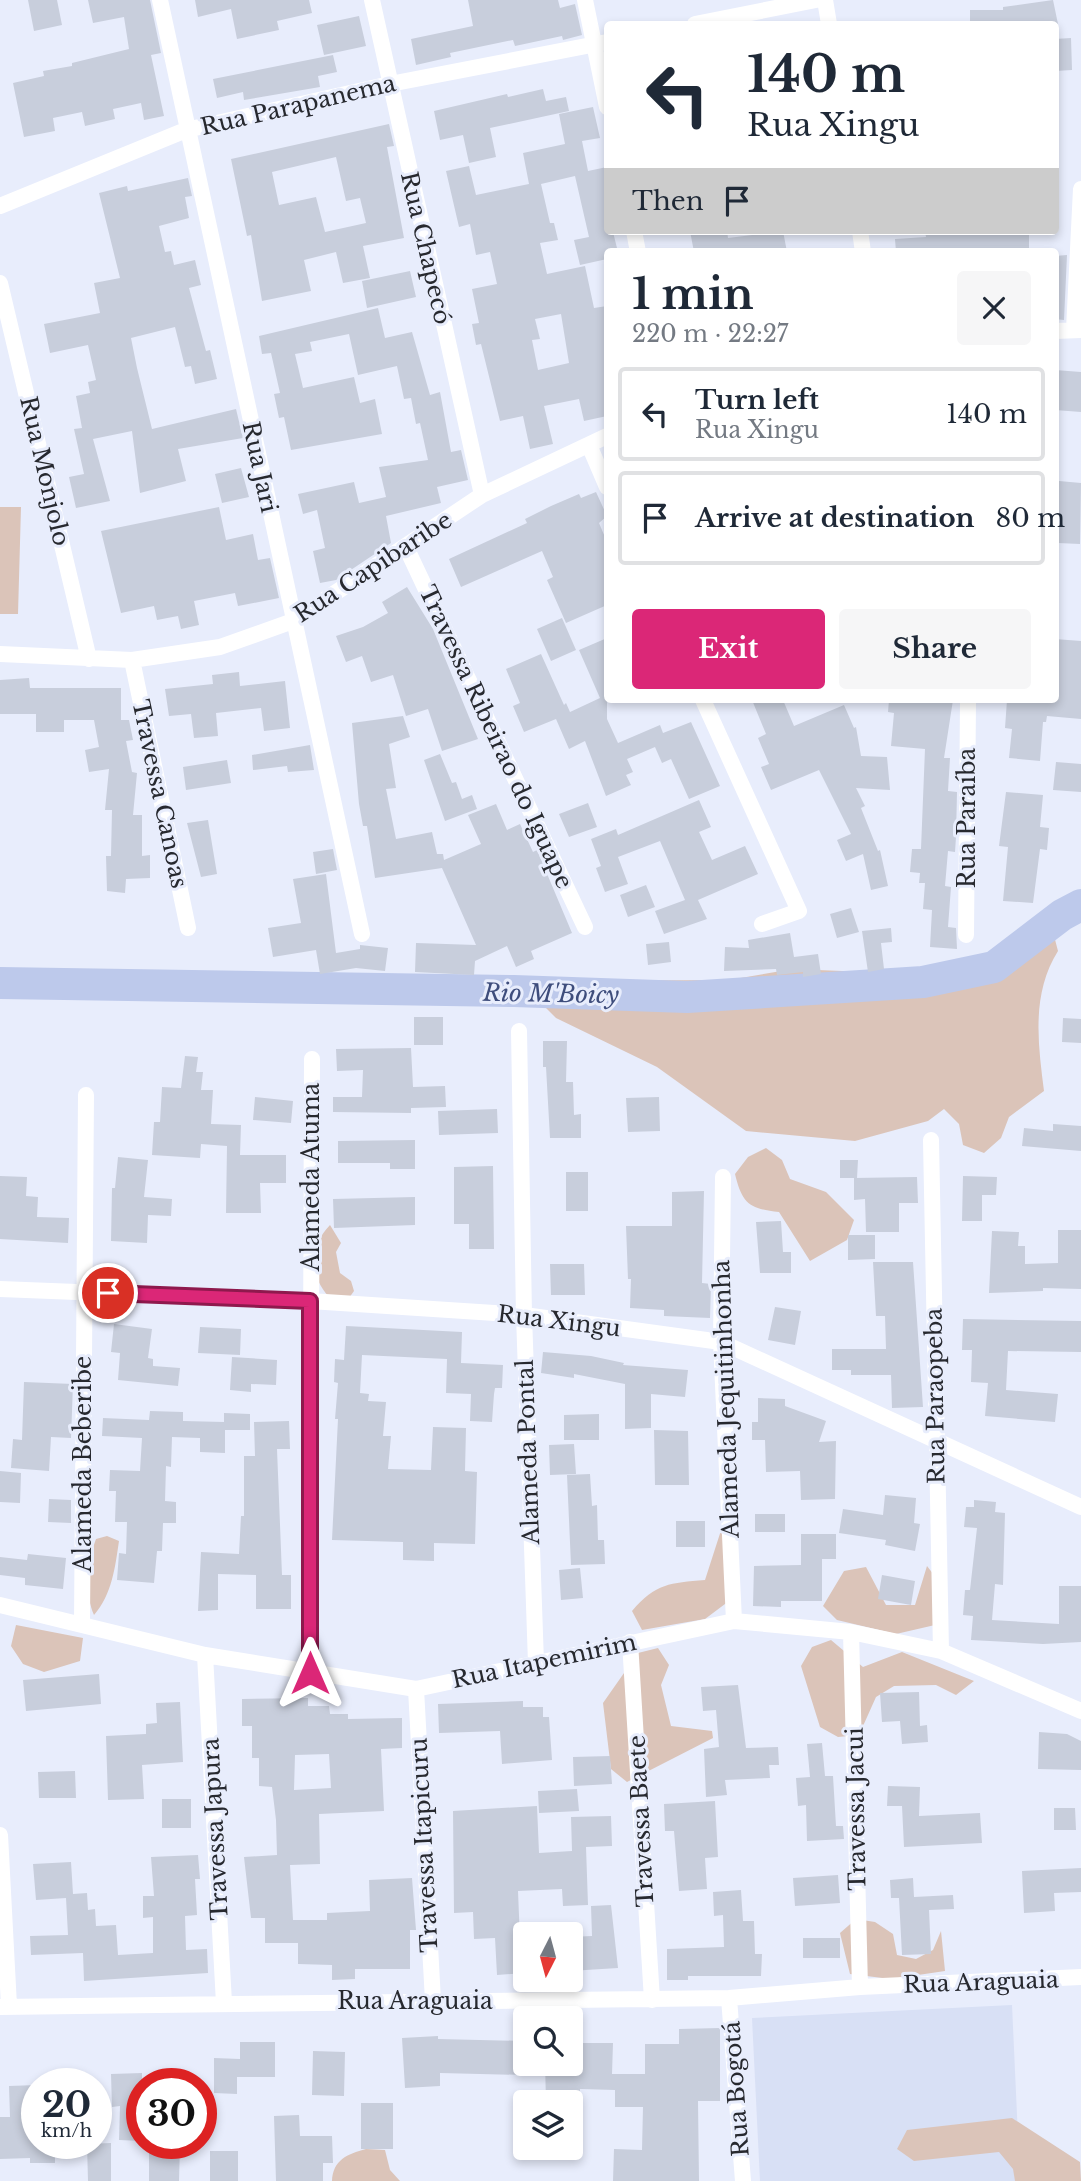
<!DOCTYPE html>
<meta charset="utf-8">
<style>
body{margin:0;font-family:"Libre Baskerville",serif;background:#f6f6f7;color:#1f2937;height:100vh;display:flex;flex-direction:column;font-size:26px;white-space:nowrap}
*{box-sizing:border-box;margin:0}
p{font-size:23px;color:#747a83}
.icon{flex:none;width:38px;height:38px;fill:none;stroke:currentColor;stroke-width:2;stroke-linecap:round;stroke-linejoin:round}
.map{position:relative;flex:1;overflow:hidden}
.sheet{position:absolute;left:604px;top:248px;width:455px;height:455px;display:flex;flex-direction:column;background:#fff;border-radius:7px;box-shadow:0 4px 10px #0003}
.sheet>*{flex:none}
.top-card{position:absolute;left:604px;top:21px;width:455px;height:214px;border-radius:7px;box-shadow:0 4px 10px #0003;background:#fff;color:#1f2937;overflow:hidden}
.needle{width:46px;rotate:186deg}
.buttons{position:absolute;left:513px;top:1922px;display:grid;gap:14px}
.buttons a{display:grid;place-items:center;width:70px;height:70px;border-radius:7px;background:#fff;box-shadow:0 4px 10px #0003;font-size:35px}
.speed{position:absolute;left:21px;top:2068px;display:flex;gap:14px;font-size:35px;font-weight:700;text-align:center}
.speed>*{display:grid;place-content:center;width:91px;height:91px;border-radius:50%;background:#fff;box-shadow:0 4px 10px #0003;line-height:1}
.speed small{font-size:18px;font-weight:400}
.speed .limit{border:10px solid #d22;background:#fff;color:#111}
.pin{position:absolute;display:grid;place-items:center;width:60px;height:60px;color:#fff;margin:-30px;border:4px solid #fff;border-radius:50%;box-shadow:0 2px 7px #0007}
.me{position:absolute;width:77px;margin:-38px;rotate:0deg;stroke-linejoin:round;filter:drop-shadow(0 0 5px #0008)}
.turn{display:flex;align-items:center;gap:24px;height:147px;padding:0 28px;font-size:32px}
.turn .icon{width:91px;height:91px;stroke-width:2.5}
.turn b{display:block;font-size:49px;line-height:60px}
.then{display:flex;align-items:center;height:66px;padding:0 28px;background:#0003;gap:14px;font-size:26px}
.round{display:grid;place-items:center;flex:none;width:74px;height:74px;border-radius:7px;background:#f6f6f7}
.summary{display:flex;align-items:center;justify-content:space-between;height:119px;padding:0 28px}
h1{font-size:42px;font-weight:800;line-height:52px}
.primary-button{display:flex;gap:14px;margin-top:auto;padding:14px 28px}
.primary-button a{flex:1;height:80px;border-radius:7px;background:#db2777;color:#fff;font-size:28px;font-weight:800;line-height:80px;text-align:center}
.primary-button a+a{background:#f6f6f7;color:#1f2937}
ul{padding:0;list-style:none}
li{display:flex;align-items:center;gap:21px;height:94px;margin:0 14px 10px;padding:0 14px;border:4px solid #e0e1e3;border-radius:7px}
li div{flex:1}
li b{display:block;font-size:26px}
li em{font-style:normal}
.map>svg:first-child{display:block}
</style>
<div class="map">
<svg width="1081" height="2181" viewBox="0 0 1081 2181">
<rect width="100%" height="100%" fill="#e8edfc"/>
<path fill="#d8e0f5" d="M1012 2005 1020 2181H760L752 2018Z"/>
<path fill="#dbc4b9" d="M0 507H21L18 614H0Z
M1053 932 1058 951C1031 994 1038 1044 1044 1091L1009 1117 1001 1138 984 1153 963 1145 959 1124 944 1109 928 1121 855 1141 746 1131 657 1067 556 1018 540 1002 545 981 729 980 793 969 940 975 979 962 1012 936Z
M766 1148 782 1160 790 1179 826 1192 854 1220 847 1240 810 1261 779 1212C749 1209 742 1203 735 1174L748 1157Z
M330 1225 341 1243 336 1252 340 1273 351 1281 354 1291 349 1298 332 1300C309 1278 308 1248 330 1225Z
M725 1518 737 1595 705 1619 642 1630 632 1611C656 1583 670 1583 705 1580Z
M107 1536 119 1541C115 1568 112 1594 94 1615 84 1592 87 1563 96 1539Z
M927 1566 941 1584 935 1625 896 1634 837 1620 823 1606 844 1571 866 1567 886 1605H915Z
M16 1625 83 1638 80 1661 44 1672 23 1664 11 1646Z
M831 1640 863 1667 902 1652 974 1681 956 1695 936 1685 894 1686 876 1697 859 1735 838 1737 820 1727 801 1666 812 1647Z
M658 1648 669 1665 661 1685 671 1726 712 1731 713 1738 627 1782 611 1769 603 1703 638 1653Z
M856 1919 875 1922 893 1934 897 1955 916 1959 933 1950 941 1931 945 1971 891 1979 850 1974 840 1933Z
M1012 2118 1080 2162 1081 2181H1015L1013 2169 999 2152 914 2161 897 2149 907 2130Z
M366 2149 385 2150 390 2170 400 2181H332C333 2160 347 2154 366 2149Z"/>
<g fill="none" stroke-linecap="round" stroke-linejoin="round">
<path stroke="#bdc9eb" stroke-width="32" d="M0 983 514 991 687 997 923 982 994 967 1062 915 1081 905"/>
</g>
<path fill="#c8cedc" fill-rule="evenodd" d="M28 0H57L62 25 34 31Z
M88 0H150L161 53 151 55 164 116 144 120 141 103 113 109 115 119 85 126 82 112 53 118 55 131 24 137 13 83 44 76 43 71 72 66V63L129 49 124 17 93 23Z
M195 0H309L312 13 277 21 279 30 237 39 231 9 198 17Z
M468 0H558L560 8 575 4 582 35 563 40 562 36 515 46 513 40 450 53 451 57 416 65 411 39 473 26Z
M1053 0 1058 24H970V10H1003V7Z
M359 16 366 46 324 55 317 25Z
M1071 38 1072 70 1055 71V39Z
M333 55 337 72 318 76 320 87 244 100 243 92 217 98 213 79Z
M543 89 546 101 566 97 569 111 490 128 496 157 469 163 463 135 440 140 434 111 507 94 508 97Z
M593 107 600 138 582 141 588 171 607 167V233L613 232 618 252H607V259L580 265 574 240 589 237 575 176 541 184 550 223H554L558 240 540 243 547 274 585 266 594 308 607 306V416L584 421 579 399 544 406 553 444 530 449 523 416 500 421 481 344 476 345 472 324 479 323 472 289 497 284 490 252 476 255 470 224 459 227 446 171 469 166 476 195 529 184 523 153 565 144 559 114ZM561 314 569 363 538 370 532 340 540 339 535 319Z
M389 124 394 146 387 147 404 238 363 246 370 278 343 283 336 252 304 260 311 291 262 301 251 235 247 236 231 159ZM336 157 346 201 360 198 366 223 325 232 316 197 279 205 272 172Z
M188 178 192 196 185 197 189 218 159 226 165 252 171 251 174 265 195 260 201 285 189 288 206 351 210 350 217 379 195 384 191 366 185 367 175 327 131 338 137 368 152 429 236 409 243 438 178 449 186 481 140 493 132 431 93 439 110 501 76 508 69 477 84 474 74 429 82 428 76 396 90 393 88 382 96 380 88 345 50 353 44 324 100 313 94 283 120 278 99 193 127 186 128 191Z
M690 231H727L728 238 783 231 787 252H694Z
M925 231H1029V252H896L895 239 926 237Z
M1067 255 1064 320 1055 319V256Z
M410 271 416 297 367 308 362 281Z
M378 308 385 338 412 332 430 395 440 392 451 452 461 450 468 480 437 487 441 503 386 516 391 543 336 580 320 583 313 551 325 548 317 510 303 514 298 494 354 482 359 503 386 497 379 467 428 460 420 423 416 424 411 398 404 399 397 366 358 375 349 334 310 342 312 351 295 354 303 388 354 377 360 403 375 399 382 434 291 450 284 417 279 418 274 394 280 393 271 353 262 354 259 336Z
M1055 370 1081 372V412L1055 410Z
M241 468 249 497 222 503 215 474Z
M1059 481 1081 483 1080 544 1058 543Z
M596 492 607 516 599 523 607 542V605L566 623 547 580 553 577 542 551 461 587 449 559 527 523 525 519 551 506 579 494 581 498Z
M219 507 226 540 253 534 258 560 270 558 279 598 238 606 235 593 194 601 199 625 181 629 178 616 157 620 154 606 121 613 101 531Z
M407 587 433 629 478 739 442 751 428 709 406 716 393 675 371 682 362 656 346 662 336 636 363 627 388 613 382 602Z
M562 618 576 650 551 661 537 629Z
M607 638V719L618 743 660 725 663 733 691 722 720 786 689 799 671 759 662 763 655 747 627 759 633 772 626 775 631 785 606 796 585 741 569 749 556 719 524 732 513 706 520 703 506 669 541 654 564 705 566 703 570 712 600 698 579 650Z
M1055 639 1081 641V719L1047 716 1046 722H1043L1040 761 1009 758 1012 729 1005 728 1007 700H1055Z
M239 672 240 686 285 681 290 728 264 731 261 708 216 713 218 736 194 738 191 714 169 716 165 689 213 684 212 675Z
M29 678 30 688H121V720H129L133 740 126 741 132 772 137 773 133 815H142V856L150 855V878L126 879 125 893 107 891 106 856H111L112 810H105L109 769 89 772 85 750 99 747 94 720H64V732H36V714H0V680Z
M752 700H783L794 726 844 705 854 728 856 727 861 756 887 757 890 790 856 788 865 806 861 808 878 851 880 850 888 886 871 890 863 854 846 861 837 840 851 834 819 770 771 790 761 767 769 764 758 738 766 734Z
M889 700H953L944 758H950L948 791 957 792 956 837 955 852 948 851 945 886 951 887 948 927 956 928 957 949 930 947 932 910 923 909 925 883H919L920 873 910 872 912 849H921L925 749 891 746 894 713 888 712Z
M403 716 410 737 389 744 396 788 386 789 396 839 432 832 437 854H443L444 860 481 844 468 815 496 804 507 830 520 824 533 852 537 850 572 933 531 951 534 959 516 967 507 946 475 961 474 975 415 972 416 943 476 945 442 868 375 878 367 826H363L359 804 352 723Z
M310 745 314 770 288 772 287 766 253 770 252 755Z
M440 754 452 783 456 782 462 799 472 795 477 809 445 821 424 760Z
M227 760 231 783 186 790 183 767Z
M1056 762 1081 764V792L1053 790Z
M1006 792 1043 795 1040 827 1049 828 1047 850 1040 849 1033 903 1003 901 1008 847 999 846Z
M699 800 711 827 699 832 712 860 745 846 758 874 698 900 707 919 664 934 655 911 685 900 660 841 618 857 628 884 605 892 596 868 601 866 591 839 616 829 618 835Z
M588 803 597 827 569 837 559 814Z
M208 820 217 874 201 877 187 823Z
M333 849 337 870 316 874 313 852Z
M326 874 336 953 360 949V945L388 948 385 971 356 968 320 974 316 950 273 957 268 928 301 923 293 879Z
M646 885 655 907 628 917 620 895Z
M851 908 859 932 837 938 830 914Z
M891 928 892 942 881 943 884 969 868 972 862 931Z
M790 933 794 957 818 954 821 974 803 977V972L777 975 776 969 724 971 725 947 749 948 748 940Z
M669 942 671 962 648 965 646 944Z
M414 1017H443V1045H414Z
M1063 1018 1081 1019V1043L1062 1042Z
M543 1041H567L566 1082H573L574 1115 581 1114V1138H550L546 1067H543Z
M411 1048 413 1087 445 1086 446 1107 411 1108V1113L333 1112V1097H362L363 1070 337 1071 336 1049Z
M185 1056 198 1057 196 1072H203L201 1090H213L211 1124 241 1125 240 1155H286V1183H260L261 1213H226L227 1146 201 1144 200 1158 152 1155 154 1122H160L162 1087 181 1088Z
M255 1097 293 1101 291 1123 253 1120Z
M659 1097 660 1131 628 1132 626 1098Z
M497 1109 498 1133 439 1135 438 1111Z
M1053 1124 1081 1126V1151L1022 1146 1024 1128 1053 1131Z
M415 1140V1169H390V1163H338V1141Z
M118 1157 148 1160 144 1197 172 1199 171 1216 148 1215 147 1243 111 1241 112 1188H115Z
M840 1160H858L857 1178H840Z
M493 1166 494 1249H469V1224H454V1167Z
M566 1172H588V1211H566Z
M0 1176 27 1177 26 1196 38 1197 37 1217 69 1218 68 1243 0 1239Z
M963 1176 997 1177 996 1195H982V1221H962Z
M917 1177 918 1203H899V1232H866L865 1199 854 1200V1178Z
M704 1191 702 1283 711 1284 710 1318 664 1316V1310L630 1308 631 1279H628L626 1226H672V1192Z
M415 1197V1225L334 1228 333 1199Z
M781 1221 783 1252H791V1273H760L756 1222Z
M1058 1230H1081V1289L1043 1288V1291L989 1293 992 1231 1019 1232 1018 1246H1025V1264L1058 1263Z
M848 1235H875V1259L848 1260Z
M873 1262H913L923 1407 892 1408 891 1375H851V1370H832V1349H886L885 1316H876Z
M550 1264H584L585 1295H551Z
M775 1307 801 1311 795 1345 768 1340Z
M963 1319 1081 1321V1352L1008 1351 1006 1390 1058 1394 1055 1422 985 1416 988 1383 971 1382 972 1350H962Z
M114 1324 152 1329 148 1358 153 1359V1366L180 1368 178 1386 118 1380 120 1353 111 1352Z
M346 1326 462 1332 461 1363 503 1365 502 1388H495L494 1394 492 1422 470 1421 471 1394 446 1393 447 1359 362 1355 360 1393 369 1394 368 1401 386 1402 383 1436H391L388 1469 431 1470 433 1427 466 1428 465 1471 477 1472 475 1544 434 1543V1561L403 1560V1542L332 1540 338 1419H335L338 1383 334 1382 335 1359 344 1360Z
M200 1327 241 1329 240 1355 198 1353Z
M543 1352 591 1356 624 1363 623 1365 688 1370 685 1397 651 1394V1428L625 1429V1384L574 1374V1378L541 1373Z
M232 1357 277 1360 276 1385 251 1384V1392L230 1390Z
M24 1382 73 1384 71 1438 51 1437 49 1471 11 1468 13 1439 22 1440Z
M758 1398 785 1399V1406L826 1421 819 1442 836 1441 835 1499 801 1500 800 1471 766 1472 765 1440H752V1422H758Z
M150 1411 183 1412V1421L224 1422V1413L250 1414V1430H225V1453L200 1452V1438L172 1437 171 1467 166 1466 165 1501 176 1502V1523H163L162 1551H157L154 1583 117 1580 119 1553 126 1554 127 1522H115L116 1491H109L110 1470 140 1471 142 1438 102 1436 103 1418 149 1420Z
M599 1414V1440H564V1415Z
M289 1421 290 1449H277L282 1575H291V1609H256V1575L218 1574V1610L198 1611 201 1552 239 1554 241 1516H244V1456H255L254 1422Z
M654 1430 688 1431 689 1485H655Z
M574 1444 576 1474 550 1475 549 1445Z
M0 1471 21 1473 20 1503 0 1502Z
M590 1474 592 1506 597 1505 598 1540H604L605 1564 571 1565 567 1475Z
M885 1495 916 1498 914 1523 920 1524 915 1551 885 1545 886 1540 839 1533 843 1509 883 1515Z
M49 1499 71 1500V1523L48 1522Z
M974 1500 996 1502 995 1512 1005 1513 1003 1585 995 1584 992 1620 1059 1624V1586H1081V1642L1043 1644 971 1640 973 1616 963 1615 965 1590H970L977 1528 964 1527 966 1507H974Z
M755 1514H785V1532H755Z
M676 1521H705V1547H676Z
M801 1534H836V1559H822V1601H781V1607L753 1606 754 1566 801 1565Z
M28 1554 66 1558 63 1589 25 1585V1578L0 1575V1557L27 1560Z
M580 1568 583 1598 561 1600 559 1570Z
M882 1575 915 1581 911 1605 878 1599Z
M99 1674 101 1704 26 1711 23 1680Z
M738 1685 746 1748 778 1747 779 1765H769L770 1778 725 1780 727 1795 706 1797 704 1749 719 1747 716 1710 703 1711 701 1687Z
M919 1692 920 1726 927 1725 928 1742 902 1744 900 1721 882 1722 880 1693Z
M308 1698V1706H329L330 1714H348V1719L402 1718V1748L381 1749 384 1811 319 1814 320 1864 290 1865 293 1920H327V1913L370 1911 369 1880 412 1878 416 1930H410V1969H355V1979L332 1980V1965L298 1964V1943H265V1918H251L244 1857 277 1855 276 1820 272 1787 259 1786V1758H252V1726H242V1699ZM329 1754 331 1788 294 1790 295 1755Z
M523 1701V1707H543V1717H549L552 1760 502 1764 500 1731 439 1733 438 1704Z
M180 1702 183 1762 142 1765 144 1799 108 1800 106 1736 146 1734V1724L157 1723 156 1703Z
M1039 1732 1067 1734 1081 1741V1770L1038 1769Z
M822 1743 825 1776H833L836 1826H843L844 1839 807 1841 806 1805 798 1806 796 1778 810 1777 807 1744Z
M610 1756 612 1784 574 1786 573 1757Z
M75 1771 76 1798H39L38 1772Z
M888 1786 920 1787 919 1816 980 1813 982 1843 904 1847 902 1806H887Z
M577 1789 579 1811 539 1813 538 1791Z
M162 1799H191V1828H162Z
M715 1801 718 1857 705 1858 707 1889 679 1891 674 1831H665L664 1804Z
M537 1806 539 1853 572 1851 571 1817 611 1816 612 1846 586 1847 588 1905 563 1906 562 1889 518 1891 520 1940H525V1973L497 1975 495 1938 474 1939 473 1912 454 1913 453 1811Z
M1054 1808H1075L1076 1830H1054Z
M198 1855 200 1879H195L197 1915 185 1916 186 1950 207 1949 208 1973 84 1981 83 1953 31 1955 30 1936 68 1935 66 1898 36 1900 33 1864 71 1862 73 1894 87 1893 88 1910 95 1909 96 1926 116 1925 118 1955 153 1953V1917L143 1918V1896H154L151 1857Z
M1081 1868V1892L1054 1893 1055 1911 1024 1913 1022 1871Z
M838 1875 840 1903 795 1906 793 1878Z
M913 1878 914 1897 953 1895 954 1909 929 1910 931 1954 902 1955 899 1898H891L890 1880Z
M741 1890 743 1921H754L755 1954H762L761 1976H688V1980H667V1949L724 1947 723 1915 714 1916 713 1892Z
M611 1905 618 1968 570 1971V1937L592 1936 591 1906Z
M803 1938H840V1958H803Z
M720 2028V2101H698L699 2181H613L614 2149 642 2150 643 2107H615V2090L580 2089 579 2102H546L545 2063H570V2043H613L612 2074H645V2044H679V2029Z
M438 2036V2039L525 2041V2075L440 2073V2086L405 2088 402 2038Z
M240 2042H275V2077H237V2094L214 2093V2058L240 2059Z
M313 2051 345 2052 344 2096 312 2095Z
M142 2073V2141L119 2140 120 2106 112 2107 111 2074Z
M37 2085V2144H55V2163H30V2158L0 2159V2117H10L9 2086Z
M361 2103H393V2149H361Z
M299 2115 300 2136H332L333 2163H323V2181H276L274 2116Z
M111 2143V2181H88L87 2144Z
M149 2144 180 2145 179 2181H149Z
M210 2151H238V2181H210Z"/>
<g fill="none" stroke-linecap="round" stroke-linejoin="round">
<path stroke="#fff" stroke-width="16" d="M160 0 362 934
M372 0 482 495
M585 0 607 107
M825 0 829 24
M695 24 816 0
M0 206 186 130 390 84 607 42
M634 231 638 252
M860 231 863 252
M0 283 89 659
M1074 330 1081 189
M1055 331 1081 330
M589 445 607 487
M406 547 585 927
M0 654 132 660 220 647 293 621 482 495 607 436
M132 660 188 928
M703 700 799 911 762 924
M966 935 968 700
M519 1031 524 1315 536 1663
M931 1140 941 1651
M723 1177 721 1342 734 1621
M0 1289 310 1301 524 1315 721 1342 1081 1507
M0 1605 205 1655 416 1689 734 1621 851 1632 941 1651 1081 1711
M82 1623 86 1095
M851 1632 860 1987
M630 1642 652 2000
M205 1655 224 2003
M310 1673 312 1059
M416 1689 433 2001
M0 1835 9 2006
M729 1998 743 2181
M0 2007 729 1998 860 1987 1081 1977"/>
</g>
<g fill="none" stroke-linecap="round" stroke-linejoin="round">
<defs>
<path id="route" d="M108 1293 310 1301V1673"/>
</defs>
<use href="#route" stroke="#8e194d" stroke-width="18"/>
<use href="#route" stroke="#db2777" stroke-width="12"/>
</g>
<g text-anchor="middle" stroke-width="6" stroke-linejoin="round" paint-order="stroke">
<g font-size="23" fill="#27292f" stroke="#e8edfc">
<text transform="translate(298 105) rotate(-13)" y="8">Rua Parapanema</text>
<text transform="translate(426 248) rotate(77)" y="8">Rua Chapecó</text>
<text transform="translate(260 467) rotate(78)" y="8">Rua Jari</text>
<text transform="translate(45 471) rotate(77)" y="8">Rua Monjolo</text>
<text transform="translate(373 567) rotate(-33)" y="8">Rua Capibaribe</text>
<text transform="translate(496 737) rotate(65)" y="8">Travessa Ribeirao do Iguape</text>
<text transform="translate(160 794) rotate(78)" y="8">Travessa Canoas</text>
<text transform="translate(967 818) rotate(-90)" y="8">Rua Paraíba</text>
<text transform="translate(311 1177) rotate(-90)" y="8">Alameda Atuma</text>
<text transform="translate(559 1321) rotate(7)" y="8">Rua Xingu</text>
<text transform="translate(935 1396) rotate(-91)" y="8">Rua Paraopeba</text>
<text transform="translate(726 1399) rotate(-92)" y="8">Alameda Jequitinhonha</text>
<text transform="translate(528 1452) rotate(-92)" y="8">Alameda Pontal</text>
<text transform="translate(83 1464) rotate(-90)" y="8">Alameda Beberibe</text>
<text transform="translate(544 1661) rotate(-12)" y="8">Rua Itapemirim</text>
<text transform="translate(856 1809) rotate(-91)" y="8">Travessa Jacui</text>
<text transform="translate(641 1821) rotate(-93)" y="8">Travessa Baete</text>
<text transform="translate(215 1829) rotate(-93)" y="8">Travessa Japura</text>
<text transform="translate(424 1845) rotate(-93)" y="8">Travessa Itapicuru</text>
<text transform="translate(981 1982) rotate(-2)" y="8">Rua Araguaia</text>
<text x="415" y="2009">Rua Araguaia</text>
<text transform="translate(736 2089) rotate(-94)" y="8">Rua Bogotá</text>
</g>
<g font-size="24" font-style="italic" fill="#3e4d7c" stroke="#e8edfc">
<text transform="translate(551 994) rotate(1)" y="8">Rio M'Boicy</text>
</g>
</g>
</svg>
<div class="buttons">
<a><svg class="needle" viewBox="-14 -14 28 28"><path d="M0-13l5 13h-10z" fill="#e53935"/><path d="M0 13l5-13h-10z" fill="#747a83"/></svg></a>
<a><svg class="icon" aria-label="search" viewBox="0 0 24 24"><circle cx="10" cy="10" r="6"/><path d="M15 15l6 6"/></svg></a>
<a><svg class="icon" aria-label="layers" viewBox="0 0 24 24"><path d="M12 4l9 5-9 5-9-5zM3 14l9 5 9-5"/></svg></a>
</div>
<div class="speed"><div>20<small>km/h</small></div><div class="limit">30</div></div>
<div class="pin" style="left:108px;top:1293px;background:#d93025"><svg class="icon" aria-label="arrive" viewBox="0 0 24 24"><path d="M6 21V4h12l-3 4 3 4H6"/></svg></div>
<svg class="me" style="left:310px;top:1673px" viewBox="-20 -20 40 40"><path d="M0-17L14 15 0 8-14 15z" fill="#db2777" stroke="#fff" stroke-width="4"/></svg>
<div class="top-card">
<div class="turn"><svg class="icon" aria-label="left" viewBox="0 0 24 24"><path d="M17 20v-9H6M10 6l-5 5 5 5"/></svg><div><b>140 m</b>Rua Xingu</div></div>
<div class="then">Then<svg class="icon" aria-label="arrive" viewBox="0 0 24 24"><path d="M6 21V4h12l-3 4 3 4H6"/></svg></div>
</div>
<section class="sheet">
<div class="summary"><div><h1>1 min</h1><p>220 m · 22:27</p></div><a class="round"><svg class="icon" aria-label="close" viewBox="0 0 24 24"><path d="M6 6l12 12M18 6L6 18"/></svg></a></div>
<ul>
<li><svg class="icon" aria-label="left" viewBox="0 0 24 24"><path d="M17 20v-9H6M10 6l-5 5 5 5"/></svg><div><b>Turn left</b><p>Rua Xingu</p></div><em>140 m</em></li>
<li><svg class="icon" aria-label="arrive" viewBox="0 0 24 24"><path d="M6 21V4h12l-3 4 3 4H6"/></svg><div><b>Arrive at destination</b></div><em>80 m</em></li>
</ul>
<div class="primary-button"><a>Exit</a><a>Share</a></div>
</section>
</div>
